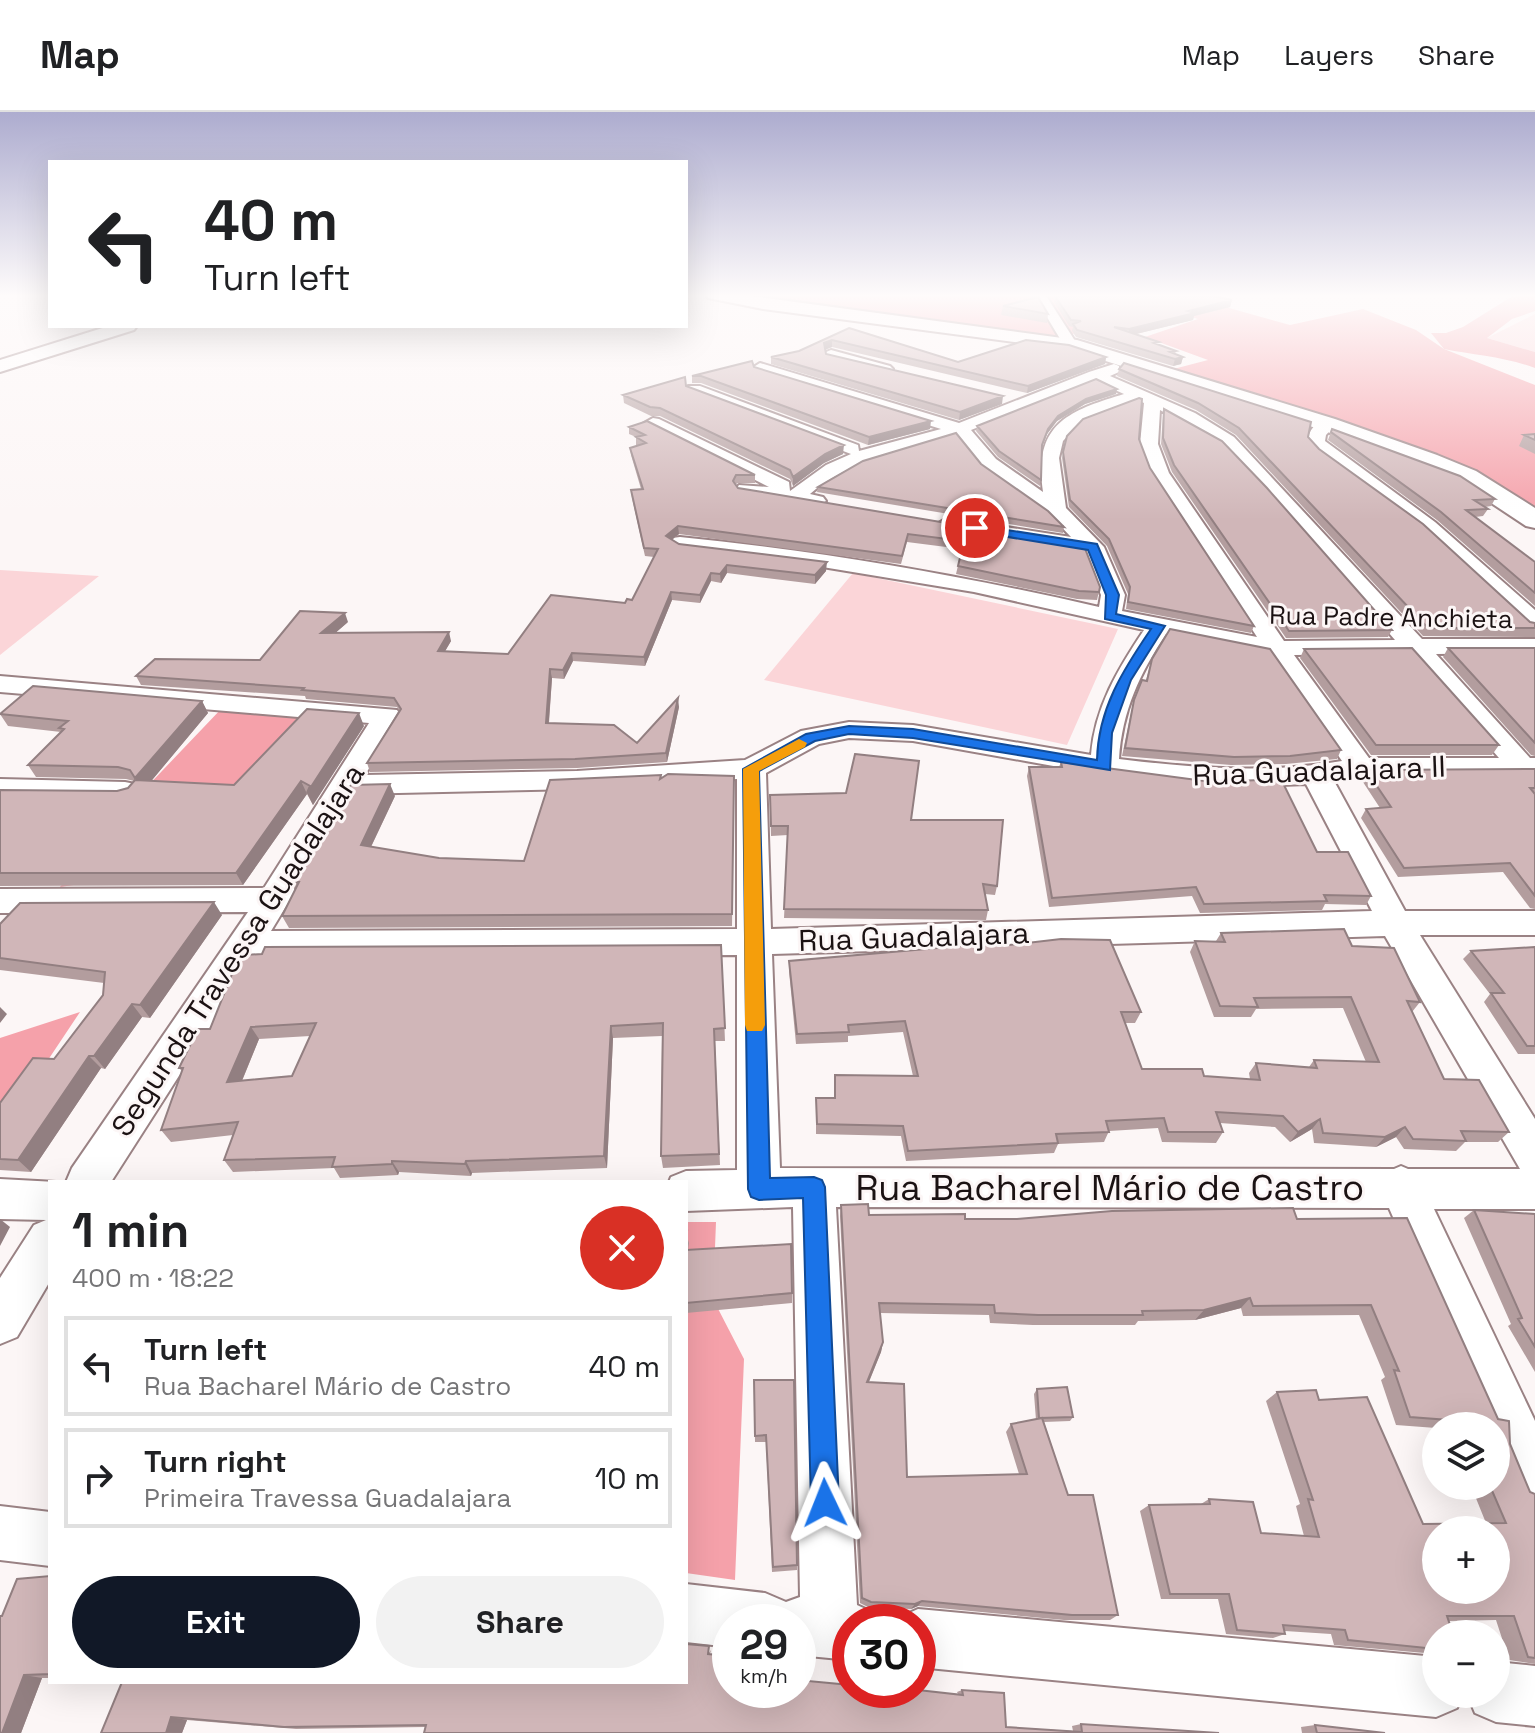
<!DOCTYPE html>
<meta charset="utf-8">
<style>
body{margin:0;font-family:"Space Grotesk",sans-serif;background:#f2f2f2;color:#202124;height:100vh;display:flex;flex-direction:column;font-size:30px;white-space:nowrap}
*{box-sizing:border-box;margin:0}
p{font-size:26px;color:#757577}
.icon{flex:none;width:44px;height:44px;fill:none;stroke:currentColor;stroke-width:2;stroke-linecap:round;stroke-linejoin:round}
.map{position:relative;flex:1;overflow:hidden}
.details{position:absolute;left:48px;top:1068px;width:640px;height:504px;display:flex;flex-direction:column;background:#fff;border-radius:0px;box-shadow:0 8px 32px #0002}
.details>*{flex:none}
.top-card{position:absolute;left:48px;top:48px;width:640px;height:168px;border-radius:0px;box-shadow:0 8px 32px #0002;background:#fff;color:#202124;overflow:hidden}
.tools{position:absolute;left:1422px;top:1300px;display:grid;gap:16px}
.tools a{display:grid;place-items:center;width:88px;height:88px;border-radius:50%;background:#fff;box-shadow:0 8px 32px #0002;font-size:40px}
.speed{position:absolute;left:712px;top:1492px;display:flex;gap:16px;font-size:40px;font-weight:700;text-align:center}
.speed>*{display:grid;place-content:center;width:104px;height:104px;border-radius:50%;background:#fff;box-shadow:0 8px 32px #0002;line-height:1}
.speed small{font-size:20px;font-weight:400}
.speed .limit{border:12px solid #d22;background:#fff;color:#111}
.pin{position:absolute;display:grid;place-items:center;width:68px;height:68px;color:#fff;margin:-34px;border:4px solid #fff;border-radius:50%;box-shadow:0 2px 8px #0007}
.me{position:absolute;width:88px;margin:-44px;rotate:358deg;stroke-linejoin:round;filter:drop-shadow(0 0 6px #0008)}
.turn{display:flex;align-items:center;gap:28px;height:168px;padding:0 24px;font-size:36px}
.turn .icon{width:104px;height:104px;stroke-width:2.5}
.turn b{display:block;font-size:56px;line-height:68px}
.round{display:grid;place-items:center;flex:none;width:84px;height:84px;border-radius:42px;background:#f2f2f2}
.headline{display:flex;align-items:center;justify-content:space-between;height:136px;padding:0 24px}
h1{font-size:48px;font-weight:700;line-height:60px}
.action{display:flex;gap:16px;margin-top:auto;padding:16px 24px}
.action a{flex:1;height:92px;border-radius:48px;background:#111827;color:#fff;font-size:32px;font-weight:700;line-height:92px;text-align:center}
.action a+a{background:#f2f2f2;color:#202124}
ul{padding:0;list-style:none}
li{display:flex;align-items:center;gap:24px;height:100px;margin:0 16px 12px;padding:0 8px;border:4px solid #e0e0e0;border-radius:0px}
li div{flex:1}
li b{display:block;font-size:30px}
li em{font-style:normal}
header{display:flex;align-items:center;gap:48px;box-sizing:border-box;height:112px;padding:0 40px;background:#fff;border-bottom:2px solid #e0e0e0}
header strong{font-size:38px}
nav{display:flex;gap:44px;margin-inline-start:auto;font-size:28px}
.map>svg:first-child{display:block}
</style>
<header>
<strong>Map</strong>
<nav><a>Map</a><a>Layers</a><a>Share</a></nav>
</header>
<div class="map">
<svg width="1535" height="1621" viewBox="0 0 1535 1621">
<rect width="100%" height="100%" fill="#fcf6f6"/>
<path fill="#fbd5d8" d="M1535 202V240L1487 226Z
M0 458 99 464 0 543Z
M853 461 1118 517 1067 633 764 568Z"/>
<path fill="#f5a1aa" d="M734 182H1179L1290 213 1363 197 1416 218 1444 237 1535 273V402L1486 366 1162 260 1208 248 1145 225 1198 207 1168 198 1057 226 753 189Z
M223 595 306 604 197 755 60 775 141 681Z
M80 900 0 1020V926Z
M686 1110H716L713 1187 744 1247 735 1468 686 1461Z"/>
<path fill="#f4a1a9" d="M1535 182V199L1512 207 1487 226 1535 240V256C1506 245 1474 243 1444 237L1431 221H1446L1463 215 1511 185Z"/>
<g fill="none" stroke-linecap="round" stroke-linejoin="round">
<defs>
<path id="street" d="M1033 182H1045L1077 232 1075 235H1065Z
M831 238 890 254 893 257 885 262 826 246V240Z
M760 251 959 311 1089 260 1114 252 1119 254V260L1110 264 1195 301 1234 325 1422 527H1535V541L1436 542 1530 646H1535V664H1361L1334 669 1405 799H1535V823H1420L1535 1007V1097H1434L1535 1309V1393L1516 1386 1496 1339V1314H1485L1389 1096 836 1095 857 1493 870 1499 875 1510H850V1548L798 1543V1510H730V1535L686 1530V1472L765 1481 786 1490 800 1485 793 1095 686 1099V1070H669L671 1065 686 1059 737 1058V843L255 845 111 1070H66L72 1056 248 800 0 801V777L264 776 369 611 0 580V564L397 598 401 604 365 663 577 659 745 648 801 619 849 610 913 613 1091 643C1095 595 1118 557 1144 518L974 480 786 449 672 436 669 431 672 426 680 425C822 439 960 463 1099 495L1101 483 1084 440 940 416 937 412 947 406 1071 425 1049 402 982 355 956 323C906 340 851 346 810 382L823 385 826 389 816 395 739 381 736 377 739 373 769 375 644 311 653 306 659 307 789 370 790 379 826 353 851 342 688 280V274H700L858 333 859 339 941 317 755 259 752 256ZM1095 269 1124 282C1068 299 1033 312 1043 380L996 347 971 318ZM1138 288 1144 291 1140 332 1151 361 1257 525 1122 499 1125 483 1104 435 1066 396 1059 346 1063 329 1080 310ZM1160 298 1222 333 1267 380 1395 528 1284 529 1169 361 1158 332ZM1166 522 1268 542 1342 649C1268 662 1193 656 1119 647 1122 599 1140 561 1166 522ZM1408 542 1499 646H1369L1294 543ZM849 626 913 629 1104 663 1209 676 1306 672 1372 799 771 817 766 661 819 632ZM737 667V817L271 819 354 682 577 677ZM1385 824 1520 1057H1408L1401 1054 1394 1057 780 1056 772 842Z
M1327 307 1336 312 1326 323 1325 329 1435 410 1535 498V518L1527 516 1421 418 1318 342 1307 330C1309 318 1315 310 1327 307Z
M0 667 125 670 135 672 140 679 135 686 125 688 0 685Z
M0 1067 56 1070H50V1169L17 1225 0 1232V1166L34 1113 46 1108 0 1107Z
M0 1394 50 1400V1454L0 1448Z
M918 1497 1436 1545V1582H1463L1457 1596 1436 1605 918 1555V1510H896L898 1506Z
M1496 1550 1535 1554V1614L1496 1610 1475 1601 1467 1582H1496Z"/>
<path id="secondary" d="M706 182H737L1077 228 1335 307 1437 343 1476 359 1535 396V416L1526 414 1458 369 1421 353 1319 317 1068 237 763 197 708 186Z"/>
<path id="highway" d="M109 214H137L134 218 0 260V248Z"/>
</defs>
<use href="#street" stroke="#9a8284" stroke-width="4"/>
<use href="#secondary" stroke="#9a8284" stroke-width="4"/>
<use href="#highway" stroke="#9a8284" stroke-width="4"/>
<use href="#street" fill="#fff" fill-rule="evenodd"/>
<use href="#secondary" fill="#fff" fill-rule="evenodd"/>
<use href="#highway" fill="#fff" fill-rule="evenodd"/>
</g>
<path fill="#b39d9e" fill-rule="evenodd" d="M1055 184 1232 188 1230 195 1194 204 1193 208 1136 222 1159 233 1176 239 1175 242 1183 245 1181 252 1173 254 1076 225 1072 219 1073 215 1069 214 1054 190Z
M1003 194 1048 202 1047 211 1001 203Z
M849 216 958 250 1106 245 1105 252 1027 281 832 235 825 238 826 242 1002 292 959 308 771 252V245L799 239Z
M754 255 930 317 868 333 701 271H692V264Z
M1119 257 1308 325 1319 337 1535 516V525L1423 524 1236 323 1196 298 1117 264Z
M686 274 843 342 824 351 793 374 790 367 660 304H651L624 291 623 283Z
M1116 282 1085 292 1057 309 1047 322 1042 335 1040 374 998 345 976 319 977 314Z
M1164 297 1392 518 1388 525 1286 526 1172 360 1161 332 1163 303Z
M629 315 755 363V371H737L736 373 738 376 1084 434 1100 475 1097 488 1077 487 956 462 962 437 907 430 901 452 679 422 672 428 679 432 826 459 815 472 727 461 721 471 711 469 700 491 672 488 645 554 573 549 564 567 552 566 549 611 637 631 679 595 667 650 577 656 370 660 367 651 399 598 397 595 306 587 305 584 141 573 136 564 260 548 348 510 335 521 451 529 445 539 508 542 632 488 654 445 645 444 632 386 631 378 641 377 631 343 630 336 638 334 636 333V325L629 322Z
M1332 317 1495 387 1491 394 1485 395 1488 397 1483 404 1475 405 1535 450V494L1437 408 1328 328Z
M1535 322V342L1519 334 1524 323Z
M1067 324 1139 327 1150 356 1254 514 1251 521 1126 497 1128 482 1107 434 1069 395 1062 346Z
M818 375 1064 415 1063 421 817 380Z
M1448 536H1535V644L1531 643 1443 545Z
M1304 537 1499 633 1492 643H1371L1300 546Z
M1152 547 1341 638 1337 647 1286 652 1231 653 1122 644 1132 596 1134 588 1146 568Z
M202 589 208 601 151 669 234 673 364 614 313 693 307 682 243 773 0 774V678L117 679 128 676 134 669 126 667 36 665 28 653 61 620 8 614 0 602Z
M1061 650 1317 740 1371 784 1366 793 1325 792 1322 798 1200 801 1192 784 1049 795 1027 664 1029 655H1059Z
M1535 657V797L1530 796 1503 760 1398 765 1361 706 1366 697 1380 696 1361 667 1366 658Z
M661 666 734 676 732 814 289 816 282 804 295 779 291 770 395 684 371 735 439 746 524 749Z
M770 683 911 708 997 774 995 783 985 782 988 798 986 808 784 806 788 723 771 724Z
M222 803 150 906 142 905 105 957 101 956 31 1060 0 1058V991L54 947 103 883 104 871 0 858V812Z
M1221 821 1352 834 1420 890 1412 900 1444 967 1509 1020 1498 1030H1465L1456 1039 1404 1037 1396 1025 1376 1035 1314 1031 1312 1017 1290 1030 1275 1015 1220 1011 1223 1020 1216 1031 1162 1030 1158 1016 1109 1019 1104 1030 1058 1032 1054 1041 906 1049 901 1024 816 1022V986H834L835 963 913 964 903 920 848 924V930L796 932 789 859V849L1000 834 1141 900 1135 911H1125L1142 957 1204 964 1250 967 1249 961 1256 951 1309 955 1314 948 1366 950 1343 896 1256 897 1251 905H1214L1190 840 1195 829H1216Z
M721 833 725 929H715L720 1053 663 1056 661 1044 662 924 613 926 607 1056 472 1061 471 1064 399 1060 398 1063 340 1066 334 1056 233 1060 224 1048 233 1023 171 1030 161 1018 182 959 179 956 210 917ZM310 924 292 964 242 969 259 927Z
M1535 835V942H1518L1484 890 1490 882 1463 847 1471 839Z
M868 1092 869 1103 965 1102V1107H1017L1112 1099 1293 1096 1297 1107 1407 1106 1498 1307 1509 1309 1510 1332 1530 1380 1535 1382V1552L1509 1548 1496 1508 1449 1509 1453 1522H1436V1542L1334 1533 1331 1522 1285 1519V1522L1273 1526 1226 1522 1218 1487H1161L1140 1399 1149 1393 1201 1392 1209 1387 1253 1390 1261 1421 1304 1424 1296 1394 1300 1392 1266 1289 1277 1280 1316 1278 1319 1288 1367 1285 1423 1412 1486 1411 1471 1374H1496V1314H1436V1316L1396 1313 1381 1268 1385 1265 1359 1203 1243 1204 1241 1196 1195 1208 1138 1209 1135 1213H1033L990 1211 989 1203 880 1201 883 1230 881 1240 869 1270 904 1272 907 1365 1019 1362 1006 1320 1011 1312 1036 1308 1034 1282 1037 1277 1067 1275 1073 1305 1070 1309 1044 1310 1068 1383H1093L1118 1503 1110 1508H1064L918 1494 911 1497 868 1495 860 1491 840 1104 841 1093ZM1436 1418H1496V1478H1436Z
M1474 1098 1535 1102V1260L1508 1214 1511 1212 1464 1106Z
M686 1121 689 1131 688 1138 792 1181V1191L686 1201Z
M754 1268 797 1453V1458L772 1460 766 1330H755Z
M50 1464V1566H42L21 1621 2 1504Z
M711 1538 710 1542 730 1578 849 1573 850 1569V1578L958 1582 957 1580 962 1578 1006 1615 1073 1619 1072 1614 1081 1612 1219 1621 425 1615 296 1617 187 1608 182 1621H101L122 1570H686Z
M1315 1613 1385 1621H1302L1301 1615Z"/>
<path fill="#927f81" d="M1232 188 1230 195 1194 204 1193 208 1128 224 1129 217 1188 199Z
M832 228V235L824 238V231Z
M1106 245 1105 252 1027 281 1028 274Z
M1183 245 1181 252 1173 254 1175 247Z
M1117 277 1116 282 1085 292 1057 309 1047 322 1041 338 1048 317 1058 304 1086 287Z
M1003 284 1002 292 959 308 960 300Z
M931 309 930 317 868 333 869 325Z
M844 333 843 342 824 351 793 374V365L825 342Z
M678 414 679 422 666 432V424Z
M827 450 826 459 815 472V463Z
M727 453V461L721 471 720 462Z
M711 461V469L700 491V483Z
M671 480 672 488 645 554 644 545Z
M345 501 348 510 325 530 321 521Z
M449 520 451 529 440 548 438 539Z
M572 541 573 549 564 567 563 558Z
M550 557 552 566 548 620 546 611Z
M678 586 679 595 667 650 666 641Z
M202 589 208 601 143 679 135 666Z
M359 601 364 614 313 693 307 681Z
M301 669 307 682 243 773 236 761Z
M390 672 395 684 366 745 361 733Z
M214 790 222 803 150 906 140 893Z
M132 892 142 905 105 957 94 944Z
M0 895 7 902 0 911Z
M611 914 613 926 607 1056 604 1044Z
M251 915 259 927 236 983 227 970Z
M89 944 101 956 31 1060 18 1048Z
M1320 1007 1312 1017 1290 1030 1298 1020Z
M1405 1015 1396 1025 1376 1035 1385 1025Z
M392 1049 399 1060 398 1063 392 1052Z
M466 1049 472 1061 471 1064 465 1052Z
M0 1107 10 1115 0 1134Z
M1250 1186 1241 1196 1195 1208 1204 1198Z
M883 1230 881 1240 865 1279 867 1270Z
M922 1489 918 1494 911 1497 915 1492Z
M24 1563 42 1566 21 1621H2Z
M171 1605 187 1608 182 1621H166Z"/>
<path fill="#d0b6b8" stroke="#927f81" stroke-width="2" fill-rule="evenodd" d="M1065 182H1204L1232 188 1188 199 1195 201 1129 217 1114 215 1159 230 1154 231 1176 239 1170 240 1183 245 1175 247 1077 218 1073 212 1081 209 1071 208 1055 184Z
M1038 185 1048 202 1003 194Z
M849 216 958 250 1026 228 1069 233 1106 245 1028 274 832 228 824 231 826 242 1003 284 960 300 771 245 799 239Z
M752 249 754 255 931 309 869 325 701 264H692Z
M1124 251 1311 310 1308 325 1319 337 1423 412 1530 510 1535 511V516H1428L1239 316 1198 291 1119 257Z
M685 265 686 274 844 333 825 342 793 365 790 358 660 296 650 295 623 283Z
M1096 267 1117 277 1086 287 1058 304 1048 317 1042 333 1041 368 999 339 977 314Z
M1139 286 1142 287 1139 327 1150 356 1254 514 1128 490 1130 475 1109 427 1070 388 1063 340 1067 324 1083 307Z
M1164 297 1222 329 1267 376 1392 518 1289 519 1174 353 1163 326Z
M647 309 755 363H736L733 369 738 376 1084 434 1100 475 1099 480 1079 479 958 454 964 429 908 422 902 444 678 414 666 424 679 432 827 450 815 463 727 453 720 462 711 461 700 483 671 480 644 545 572 541 563 558 550 557 546 611 614 613 637 631 678 586 666 641 575 647 367 651 401 597 394 586 302 578 304 576 136 564 155 547 260 548 300 499 345 501 321 521 449 520 438 539 508 542 551 483 625 491 627 487 632 488 658 437 644 436 631 378 643 377 630 336 646 331 636 325 645 323 629 315Z
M1332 317 1460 364 1495 387 1474 388 1488 397 1466 398 1535 450V481L1441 400 1331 320Z
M956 321 981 352 1048 399 1064 415 818 375 863 349Z
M1535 322V328L1524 323Z
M1170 517 1270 537 1341 638 1290 644 1234 645 1125 636 1134 588 1142 568 1147 569 1152 547Z
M1412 536 1499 633H1376L1304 537Z
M1448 536H1535V631Z
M33 574 202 589 135 666 130 658 118 655 28 653 64 617 59 616 68 609 0 602Z
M307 597 359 601 307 681 310 674 301 669 236 761H0V678L117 679 128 676 135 668 234 673Z
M855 642 919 649 911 708H1003L997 774 983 772 988 798 784 797 788 714H771L770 683 846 681Z
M1061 650 1212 670 1281 667 1317 740H1348L1371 784 1324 783 1327 789 1204 792 1196 775 1052 786 1029 655H1062Z
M1535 657V676H1530L1535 682V784L1510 751 1404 756 1366 697 1391 695 1366 658Z
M668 662 734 664 732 802 282 804 299 770H291L351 673 390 672 361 733 439 746 524 749 550 668 661 663 660 667Z
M214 790 140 893 132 892 94 944H89L18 1048 0 1047V991L33 946 54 947 103 883 105 860 0 846V812L20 791Z
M1344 817 1352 834 1394 836 1420 890 1407 889 1444 967 1479 968 1509 1020 1461 1019 1466 1029 1413 1027 1405 1015 1385 1025 1323 1021 1320 1007 1298 1020 1283 1004 1216 1000 1223 1020H1168L1164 1006 1106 1009 1109 1020 1056 1022 1058 1031 908 1039 903 1014 817 1012 816 986H835V963L918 964 905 909 848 913 849 920 797 922 789 849 995 831 1000 834 1061 827 1110 828 1141 900H1121L1142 957H1202L1204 964 1260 968 1256 951 1317 956 1314 948 1379 950 1351 885 1254 886 1258 895 1220 894 1195 829 1225 830 1221 821Z
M721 833 725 916 714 917 719 1042 661 1044 663 911 611 914 604 1044 466 1049 465 1052 392 1049V1052L332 1055 335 1045 224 1048 238 1010 161 1018 183 956H179L198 917H210L234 857 244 843 262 842 265 835ZM316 911 292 964 227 970 251 915Z
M1535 835V934H1527L1491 881H1504L1471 839Z
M868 1092 869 1103 965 1102V1107H1017L1112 1099 1293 1096 1297 1107 1407 1106 1498 1307 1509 1309 1510 1332 1530 1380 1535 1382V1546L1528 1545 1514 1504H1447L1453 1522H1436V1537L1348 1528 1345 1518 1283 1513 1285 1522 1237 1518 1229 1482H1170L1149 1393 1210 1392 1209 1387 1253 1390 1261 1421 1319 1425 1308 1387 1313 1388 1277 1280 1316 1278 1319 1288 1367 1285 1423 1412 1506 1411 1490 1374H1496V1314H1465L1462 1309 1410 1305 1394 1258 1399 1259 1371 1193 1253 1194 1250 1186 1204 1198 1142 1199 1143 1203H1038L995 1201 994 1193 879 1191 883 1230 867 1270 904 1272 907 1365 1027 1362 1011 1312 1042 1306 1068 1383H1093L1118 1503H1072L922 1489 915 1492 871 1490 862 1486 841 1093ZM1436 1418H1496V1478H1436Z
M1474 1098 1535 1102V1235L1518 1207 1522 1206Z
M687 1120 686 1138 791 1132 792 1181 686 1191V1121Z
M754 1268H794L797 1453 773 1455 766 1323 755 1324Z
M1067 1275 1073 1305 1039 1306 1037 1277Z
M50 1464V1562L24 1563 2 1621H0V1504H2L17 1467Z
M686 1532 709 1534 708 1542 730 1544V1578H798V1568L850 1573V1578H918L963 1583 962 1578 1004 1581 1006 1615 1082 1620 1081 1612 1219 1621H424L426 1613 284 1615 171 1605 166 1621H101L122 1570H686Z
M1315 1613 1385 1621H1317Z"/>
<linearGradient id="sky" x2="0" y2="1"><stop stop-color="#adaccf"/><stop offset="0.45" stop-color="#fefbfb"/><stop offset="1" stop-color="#fefbfb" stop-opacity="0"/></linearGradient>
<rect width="1535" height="408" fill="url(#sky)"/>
<path fill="#1a73e8" stroke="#114b97" stroke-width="2" d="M975 413 1097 432 1119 483 1116 502 1165 514 1131 568 1112 621 1110 658 913 626 849 622 815 629 759 659 770 1066 814 1065 822 1068 825 1075 839 1391 835 1401 825 1405 815 1401 811 1391 803 1086 759 1088 751 1085 748 1077 743 657 806 622 849 614 913 617 1097 648C1098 597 1123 558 1151 517L1105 507 1106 483 1088 438 971 419 969 416Z"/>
<path fill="#f59e0b" d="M799 627 807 631 805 635 759 659 765 913 762 919H747L745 913 743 657Z"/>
<g text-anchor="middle" stroke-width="6" stroke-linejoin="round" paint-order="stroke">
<g font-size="26" fill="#1b1213" stroke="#fcf6f6">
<text transform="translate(1391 505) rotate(1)" y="9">Rua Padre Anchieta</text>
</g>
<g font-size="30" fill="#1b1213" stroke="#fcf6f6">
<text transform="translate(1319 659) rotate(-2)" y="10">Rua Guadalajara II</text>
<text transform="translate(914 825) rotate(-2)" y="10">Rua Guadalajara</text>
<text transform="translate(238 838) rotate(-57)" y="10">Segunda Travessa Guadalajara</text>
</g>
<g font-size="36" fill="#1b1213" stroke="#fcf6f6">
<text x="1110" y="1088">Rua Bacharel Mário de Castro</text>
</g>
</g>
</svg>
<div class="tools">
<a><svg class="icon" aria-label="layers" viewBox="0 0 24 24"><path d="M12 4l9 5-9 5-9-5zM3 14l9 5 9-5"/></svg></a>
<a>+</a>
<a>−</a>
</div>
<div class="speed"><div>29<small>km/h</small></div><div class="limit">30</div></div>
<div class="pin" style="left:975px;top:416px;background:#d93025"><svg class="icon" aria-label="arrive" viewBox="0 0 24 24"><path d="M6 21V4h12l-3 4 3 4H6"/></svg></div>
<svg class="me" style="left:825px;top:1391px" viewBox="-20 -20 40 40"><path d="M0-17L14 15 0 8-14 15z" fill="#1a73e8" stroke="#fff" stroke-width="4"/></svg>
<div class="top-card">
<div class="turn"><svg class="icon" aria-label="left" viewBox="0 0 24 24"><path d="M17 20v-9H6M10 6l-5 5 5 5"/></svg><div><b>40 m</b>Turn left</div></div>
</div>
<section class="details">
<div class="headline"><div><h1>1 min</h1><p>400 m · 18:22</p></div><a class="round" style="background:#d93025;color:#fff"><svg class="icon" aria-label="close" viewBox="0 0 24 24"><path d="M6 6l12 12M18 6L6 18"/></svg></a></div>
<ul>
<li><svg class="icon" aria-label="left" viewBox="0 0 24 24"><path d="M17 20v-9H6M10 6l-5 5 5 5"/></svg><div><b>Turn left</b><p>Rua Bacharel Mário de Castro</p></div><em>40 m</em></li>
<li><svg class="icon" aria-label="right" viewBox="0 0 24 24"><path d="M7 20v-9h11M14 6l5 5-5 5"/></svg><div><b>Turn right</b><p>Primeira Travessa Guadalajara</p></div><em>10 m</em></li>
</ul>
<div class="action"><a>Exit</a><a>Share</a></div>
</section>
</div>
